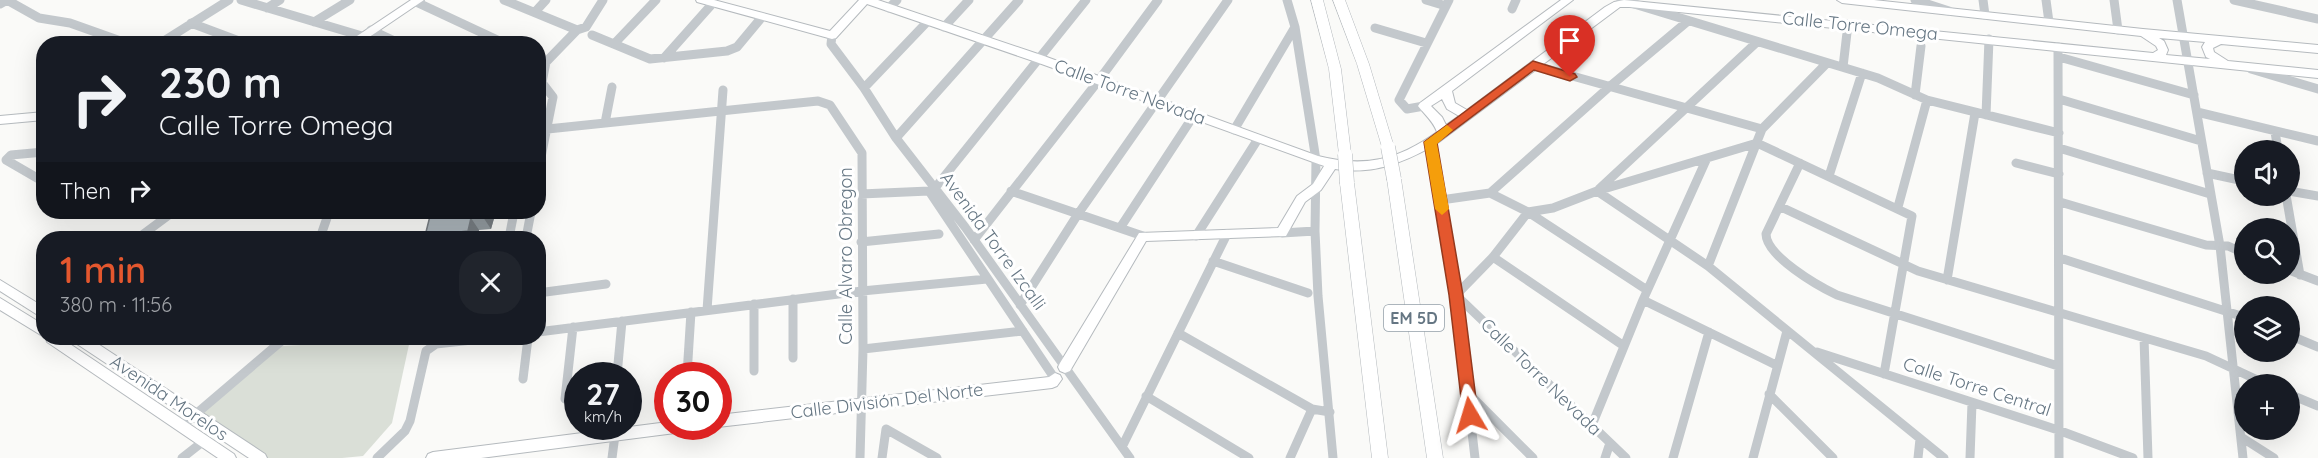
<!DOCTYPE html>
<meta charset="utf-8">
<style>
body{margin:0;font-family:Quicksand,sans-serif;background:#20242c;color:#f1f3f6;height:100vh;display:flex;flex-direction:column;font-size:22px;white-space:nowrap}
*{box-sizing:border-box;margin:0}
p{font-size:20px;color:#9ea1a6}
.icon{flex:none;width:33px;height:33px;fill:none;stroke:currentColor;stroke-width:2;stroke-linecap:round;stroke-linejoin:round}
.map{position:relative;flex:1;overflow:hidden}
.details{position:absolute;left:36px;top:231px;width:510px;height:114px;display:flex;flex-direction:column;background:#171b24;border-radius:24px;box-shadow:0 6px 24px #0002}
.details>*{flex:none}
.banner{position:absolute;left:36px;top:36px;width:510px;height:183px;border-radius:24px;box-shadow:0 6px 24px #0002;background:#171b24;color:#f1f3f6;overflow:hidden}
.fabs{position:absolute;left:2234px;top:140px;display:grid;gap:12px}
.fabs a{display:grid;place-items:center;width:66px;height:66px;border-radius:50%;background:#171b24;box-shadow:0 6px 24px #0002;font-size:30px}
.speed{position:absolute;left:564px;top:362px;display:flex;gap:12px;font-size:30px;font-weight:700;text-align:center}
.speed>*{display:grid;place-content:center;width:78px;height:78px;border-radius:50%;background:#171b24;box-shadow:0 6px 24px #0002;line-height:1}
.speed small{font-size:15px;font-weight:400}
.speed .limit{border:9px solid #d22;background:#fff;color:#111}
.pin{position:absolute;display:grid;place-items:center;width:51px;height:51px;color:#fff;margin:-62px -26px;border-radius:50% 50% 50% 0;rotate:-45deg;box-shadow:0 0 6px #0007}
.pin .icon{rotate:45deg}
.me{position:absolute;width:66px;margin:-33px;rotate:353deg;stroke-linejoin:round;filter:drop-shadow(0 0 4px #0008)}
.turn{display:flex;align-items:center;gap:21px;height:126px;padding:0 24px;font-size:27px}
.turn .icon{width:78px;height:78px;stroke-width:2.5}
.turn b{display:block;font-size:42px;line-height:51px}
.then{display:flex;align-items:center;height:57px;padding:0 24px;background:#0003;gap:12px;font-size:22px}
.round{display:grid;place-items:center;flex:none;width:63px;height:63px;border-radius:24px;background:#20242c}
.headline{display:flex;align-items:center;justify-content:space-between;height:102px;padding:0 24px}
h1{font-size:36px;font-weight:600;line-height:45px;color:#e4572e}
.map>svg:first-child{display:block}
</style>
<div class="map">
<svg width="2318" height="458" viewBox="0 0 2318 458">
<rect width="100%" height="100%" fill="#fafaf8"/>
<path fill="#dadfd7" d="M410 340 392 423 363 456 342 458H267L202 413 279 346Z"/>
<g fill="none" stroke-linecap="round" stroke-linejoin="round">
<defs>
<path id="major" d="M411 0H424L359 44H345Z
M696 0H714L830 31 859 0H878L1044 56 1318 156C1365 168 1398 160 1437 132 1433 121 1425 115 1418 106L1420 103 1561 0H1573L1452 91 1455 103 1467 110 1605 7 1614 2 1624 0 2153 53 2158 50 2156 46 2141 36 1842 3 1837 0H1874L2143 29 2318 45V53L2221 44 2213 48 2214 52 2228 61 2318 70V78L1630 7H1620L1435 145C1403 163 1373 175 1335 169L1321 190 1305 202 1286 236 1146 241 1070 371 1065 373 1060 371 1058 367 1060 363 1139 233 1278 228 1297 196 1313 184 1324 166 1036 62 867 4 836 38 832 39 697 2ZM2159 38 2205 42 2202 47 2206 57 2210 59 2166 55 2168 50 2164 41ZM1442 99 1447 109 1459 116 1446 125 1442 117 1431 106Z
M44 112V120L0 124V116Z
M0 280 44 307V319L0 291Z
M0 298 44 325V337L0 310Z
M46 338H61L234 454 236 458H218L47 342Z
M73 338H89L265 454 267 458H249L74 342Z
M1055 373 1060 375 1062 379 1057 386 1052 388 718 427 715 426H718V415L1049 377Z
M668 422V426H690L688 430 683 432 481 458H426L428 454 433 452Z"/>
<path id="highway" d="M1311 0H1323L1341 69 1351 154 1345 159 1339 154 1329 69Z
M1333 0H1345L1369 64 1394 147 1393 150 1388 152 1382 147 1357 64Z
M1394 174 1401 179 1443 458H1427L1387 179Z
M1347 178 1354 183 1388 458H1372L1340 183Z"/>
</defs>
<use href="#major" stroke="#b5babe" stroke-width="2"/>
<use href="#highway" stroke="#b4b9bd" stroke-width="1"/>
<path stroke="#c3c8cc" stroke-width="9" d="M241 0 362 36
M504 0 577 30
M1287 0 1295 27 1316 160 1315 231 1318 296 1333 458
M1426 0 1446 6
M1621 0 1878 78 1927 100 2059 133
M1915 0 1949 11
M1983 0 1985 15
M2046 0 2049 22
M2114 0 2118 30
M2177 0 2220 246 2243 458
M2234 0 2318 19
M416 2 506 44
M0 4 7 0 39 18 70 23 129 44
M267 8 280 0
M889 8 897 0
M1512 9 1516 0
M535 12 546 0
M314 22 350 0
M191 23 247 44
M944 27 969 0
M1375 28 1426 43
M371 30 401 44
M592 35 650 59 727 51 737 47 762 17
M832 35 831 44 864 88 896 138 965 227 1130 458
M159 44 229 0
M614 44 656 0
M2058 47 2059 458
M2059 57 2194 95
M664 58 713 3
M1533 65 1762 129
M1843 67 1848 24
M2251 69 2318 89
M864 88 927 22
M1915 95 1921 46
M2059 99 2201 141
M538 103 546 62 577 30 586 27 603 0
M1424 106 1407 109 1399 100 1449 0
M2197 112 2318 141
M1986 115 1989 39
M605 123 612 87
M538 130 818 101 830 105 862 153 863 349 860 458
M1234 130 1295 27
M2275 132 2278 150
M896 138 1019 0
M1431 142 1456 295 1475 458
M1757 143 1912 216 1884 374
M2059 148 2210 194
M44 152 11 155 6 160 44 182
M1800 163 1766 234C1766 256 1818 286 1837 295L2058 366
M2016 163 2059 174
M538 172 553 97 543 84
M2207 173 2244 181
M1829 176 1862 73
M1599 189 1757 42
M929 191 1055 379
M1011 191 1143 236
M1597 191 1708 266 1944 458
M2289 191 2318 196
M1490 193 1608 88 1688 21
M861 194 929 191 935 188 1086 0
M2286 195 2300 275
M1441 200 1490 193 1528 212 1647 290
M2060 202 2206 245 2228 246 2244 253
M1781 207 1918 271 2206 356 2266 384
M1898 207 1927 100
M1120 228 1194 115
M1282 233 1315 231
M1196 236 1258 139
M138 238 173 212
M320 238 329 212
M509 238 514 212
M526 238 531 212
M974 240 1099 80 1158 0
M861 242 939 234
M1493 257 1624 346
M2060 258 2244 317
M1213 261 1308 293
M1708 266 1762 129 1827 63
M2289 270 2318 281
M1947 280 1975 113
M538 293 606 284
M793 299V358
M1643 300 1776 365
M754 304V371
M1020 305 1078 214 1228 0
M707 310 723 90
M538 332 862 291 987 279
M1178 333 1312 409 1330 412
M2289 335 2318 347
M2144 338 2148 458
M863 349 1023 331
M1817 352 2058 430 2133 458
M617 375 622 321
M687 375 691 312
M523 379 528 338
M1468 393 1533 458
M1769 394 1833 458
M2289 394 2318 406
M1146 396 1249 458
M565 399 573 327
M183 425 285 338
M1592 425 1643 300 1707 158
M2241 437 2274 458
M1122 447 1227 234
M182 458 205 440
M377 458 405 431 410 421 426 351 436 344 490 338
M612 458 615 435
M882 458 886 429 937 458
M1290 458 1312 409
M1605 458 1610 443
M1626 458 1456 295 1493 257 1528 212 1553 208 1597 191 1757 143
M1673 458 1709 332
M1753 458 1787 331
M1918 458 1920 439
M1970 458 1972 403"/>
<use href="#major" fill="#fff" fill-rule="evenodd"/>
<use href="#highway" fill="#fff" fill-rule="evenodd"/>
<defs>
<path id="highway-bridge" d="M1388 147 1394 179
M1345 154 1347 183"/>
</defs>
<use href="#highway-bridge" stroke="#b4b9bd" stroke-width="15" stroke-linecap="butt"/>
<use href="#highway-bridge" stroke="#fff" stroke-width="14"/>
</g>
<path fill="#929a9f" d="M431 212 495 215 491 229 479 230 477 238H426L425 236Z"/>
<path fill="#777d82" d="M484 212H492L495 215 491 229 483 217Z
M471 218 479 230 477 238H473L468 231Z"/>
<path fill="#aab3b9" stroke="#777d82" stroke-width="1.5" d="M431 212H484L483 217 471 218 468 231 425 236Z"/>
<path fill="#e4572e" stroke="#94391e" stroke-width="1.5" d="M1533 61 1575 74 1577 77 1570 81 1534 70 1437 143 1463 295 1478 415 1476 419 1470 421 1465 419 1463 415 1449 295 1424 142Z"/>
<path fill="#f59e0b" d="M1447 125 1453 130 1437 144 1449 209 1442 215 1435 209 1424 142Z"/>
<g text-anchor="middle" stroke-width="6" stroke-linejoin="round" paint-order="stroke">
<rect fill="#fff" stroke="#939fa8" stroke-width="1.5" x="1384" y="305" width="60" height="26" rx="4.5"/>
<g font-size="16" font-weight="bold" fill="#657683">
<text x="1414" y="324">EM 5D</text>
</g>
<g font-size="18" fill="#657683" stroke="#fff">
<text transform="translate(1860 26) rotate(6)" y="6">Calle Torre Omega</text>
<text transform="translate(1130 92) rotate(20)" y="6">Calle Torre Nevada</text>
<text transform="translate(993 241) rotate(54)" y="6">Avenida Torre Izcalli</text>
<text transform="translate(846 256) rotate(-90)" y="6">Calle Alvaro Obregon</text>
<text transform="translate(1541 377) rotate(44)" y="6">Calle Torre Nevada</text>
<text transform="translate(1977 387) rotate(18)" y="6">Calle Torre Central</text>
<text transform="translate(169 398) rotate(34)" y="6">Avenida Morelos</text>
<text transform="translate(887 401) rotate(-7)" y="6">Calle División Del Norte</text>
</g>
</g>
</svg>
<div class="fabs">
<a><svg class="icon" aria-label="sound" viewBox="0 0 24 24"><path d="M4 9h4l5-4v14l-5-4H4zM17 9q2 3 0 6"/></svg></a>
<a><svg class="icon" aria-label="search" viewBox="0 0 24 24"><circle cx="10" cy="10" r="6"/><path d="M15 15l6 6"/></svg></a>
<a><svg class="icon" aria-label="layers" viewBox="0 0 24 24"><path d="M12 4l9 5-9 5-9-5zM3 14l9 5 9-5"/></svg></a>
<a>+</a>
</div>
<div class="speed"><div>27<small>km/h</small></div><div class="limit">30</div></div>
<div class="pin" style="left:1570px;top:77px;background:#d93025"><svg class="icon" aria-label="arrive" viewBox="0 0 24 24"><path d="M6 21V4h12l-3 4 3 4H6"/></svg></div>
<svg class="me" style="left:1470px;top:415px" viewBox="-20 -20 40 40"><path d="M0-17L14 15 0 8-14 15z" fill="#e4572e" stroke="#fff" stroke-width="4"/></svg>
<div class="banner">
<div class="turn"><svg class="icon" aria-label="right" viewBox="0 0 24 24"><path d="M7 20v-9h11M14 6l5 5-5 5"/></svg><div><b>230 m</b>Calle Torre Omega</div></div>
<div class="then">Then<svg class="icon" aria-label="right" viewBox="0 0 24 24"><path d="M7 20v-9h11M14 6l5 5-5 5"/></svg></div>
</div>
<section class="details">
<div class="headline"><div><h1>1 min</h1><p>380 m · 11:56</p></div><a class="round"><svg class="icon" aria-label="close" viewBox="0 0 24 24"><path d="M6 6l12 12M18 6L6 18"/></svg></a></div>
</section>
</div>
